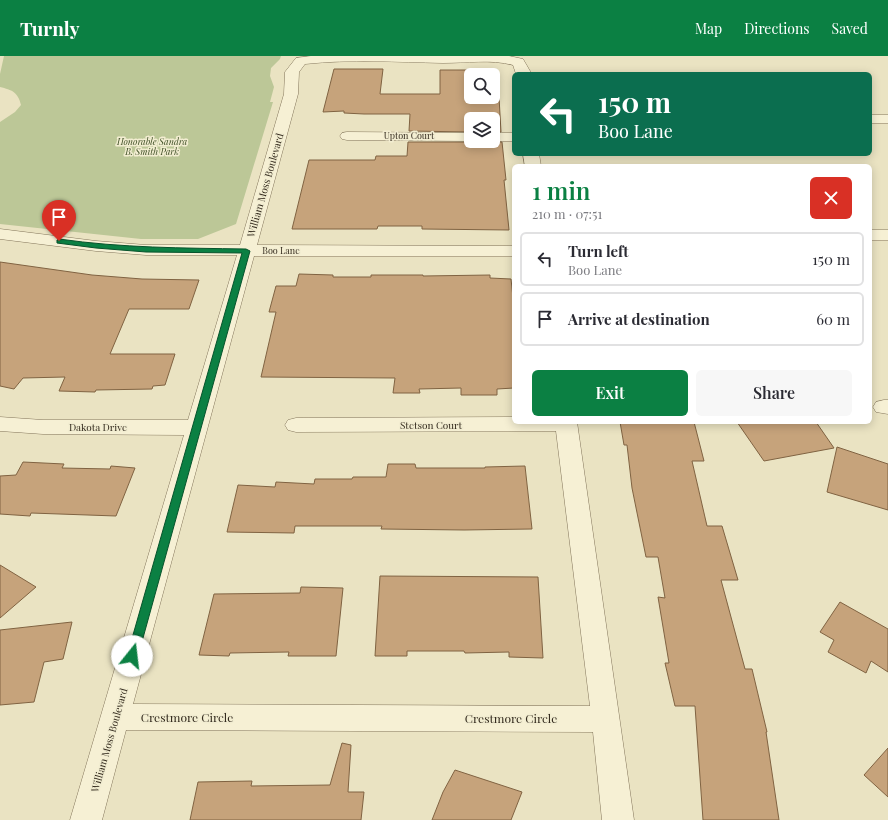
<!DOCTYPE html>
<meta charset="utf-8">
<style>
body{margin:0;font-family:"Playfair Display",serif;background:#f7f7f7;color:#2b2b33;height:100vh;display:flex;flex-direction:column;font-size:15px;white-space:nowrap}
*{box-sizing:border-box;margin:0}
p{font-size:13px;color:#7c7c81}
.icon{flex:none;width:22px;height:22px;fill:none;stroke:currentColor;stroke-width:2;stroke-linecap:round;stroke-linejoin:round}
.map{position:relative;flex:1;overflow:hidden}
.side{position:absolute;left:512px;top:108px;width:360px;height:260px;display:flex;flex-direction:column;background:#fff;border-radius:6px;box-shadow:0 2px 10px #0003}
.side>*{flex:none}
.banner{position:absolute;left:512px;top:16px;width:360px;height:84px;border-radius:6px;box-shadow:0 2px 10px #0003;background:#0b6e4f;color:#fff;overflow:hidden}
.controls{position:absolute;left:464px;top:12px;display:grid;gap:8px}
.controls a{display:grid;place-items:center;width:36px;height:36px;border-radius:6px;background:#fff;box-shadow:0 2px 10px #0003;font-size:20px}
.pin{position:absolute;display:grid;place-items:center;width:34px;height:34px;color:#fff;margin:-41px -17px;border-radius:50% 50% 50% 0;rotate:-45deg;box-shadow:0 0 4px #0007}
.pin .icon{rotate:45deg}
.me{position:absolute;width:44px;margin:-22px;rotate:16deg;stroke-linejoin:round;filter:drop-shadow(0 0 3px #0008)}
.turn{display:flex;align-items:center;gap:14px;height:84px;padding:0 20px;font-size:18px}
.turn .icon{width:52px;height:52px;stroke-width:2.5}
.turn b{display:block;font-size:28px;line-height:34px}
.round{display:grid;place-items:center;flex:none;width:42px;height:42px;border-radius:6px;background:#f7f7f7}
.headline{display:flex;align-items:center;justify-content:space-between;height:68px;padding:0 20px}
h1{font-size:24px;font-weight:600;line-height:30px;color:#0b8043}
.cta{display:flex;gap:8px;margin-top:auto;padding:8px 20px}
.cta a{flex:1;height:46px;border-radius:6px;background:#0b8043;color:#fff;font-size:16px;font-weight:600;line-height:46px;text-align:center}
.cta a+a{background:#f7f7f7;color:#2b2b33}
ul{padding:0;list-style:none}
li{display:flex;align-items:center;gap:12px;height:54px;margin:0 8px 6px;padding:0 12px;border:2px solid #e1e1e2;border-radius:6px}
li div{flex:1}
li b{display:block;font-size:15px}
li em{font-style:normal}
header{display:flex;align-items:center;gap:24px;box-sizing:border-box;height:56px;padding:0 20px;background:#0b8043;color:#fff}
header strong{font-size:19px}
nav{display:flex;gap:22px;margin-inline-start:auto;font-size:14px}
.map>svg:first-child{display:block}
</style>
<header>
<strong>Turnly</strong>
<nav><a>Map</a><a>Directions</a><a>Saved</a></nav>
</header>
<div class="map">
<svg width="888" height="764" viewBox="0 0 888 764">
<rect width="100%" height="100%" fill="#eae3c2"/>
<path fill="#bcc797" d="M4 0H281L280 3 271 12 270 20 274 31 270 46H273L236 168 198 183H141L0 168V66L15 56 21 49C18 36 12 34 0 31V18Z"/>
<path fill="#c6a37b" stroke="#806342" d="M334 13H383L380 38H440V14H485L486 19H471V41H499L501 76H493V63H471V76L409 75 410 58H364L344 57V55L323 56Z
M472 85 502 86 506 124H504L509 174 422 173V170H378L377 173H292L309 104H375L376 100H407L408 86H471Z
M0 206 92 219 142 223 199 224 189 253H129L110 298H175L165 329 153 330 152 333 96 334 95 336 59 335 65 321 23 322 14 333 0 330Z
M299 218 333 219V221H371V219H423V220L490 219V222L511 223 514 251V332L497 333V339H461V332L419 333 420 337H393L395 322 261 321 276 256H269L276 230H296Z
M620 366H694L704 405H692L707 470H722L738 524H721L745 613H752L767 676H766L779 764H703L695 650H675L665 607H669L658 541 665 542 658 501H646L632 432 627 389H624Z
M737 366H816L834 392 764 405Z
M837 391 888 408V454L827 436Z
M23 406 64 408 62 412 110 413 111 410 135 412 116 460 31 457 30 460 0 458V420L16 419Z
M388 408H415L416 412H485V411L525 410 532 473 464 474 381 473 382 470H295L294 477 227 476 238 429 275 431 276 426 314 428 315 423H352L353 421H386Z
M0 509 36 531 0 562Z
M380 520 538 521 543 602 509 601V596L465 597 464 595H407V600H375Z
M301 531 343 532 336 600H288L289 596 230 597 229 600 199 599 214 538 300 537Z
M840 546 888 573V616L871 605 866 617 828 596 834 584 820 576Z
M72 566 63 603 44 606 34 646 0 649V574Z
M342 687 351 689 348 736H364L361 764H190L198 726 252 725 251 730 330 729Z
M888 692V741L864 719Z
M455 714 522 736 511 764H432L443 736Z"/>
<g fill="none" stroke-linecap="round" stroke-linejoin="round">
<defs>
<path id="minor" d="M311 0H509L523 3 530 15V18H516L513 9C490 3 467 7 443 7 397 6 351 3 305 8L299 16 298 38 257 189 514 190V200H254L133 648 590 650 556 375 296 376 288 374 285 369 288 364 296 362 514 361V366H577L634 764H602L593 676 126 674 102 764H70L184 379 43 378 0 375V361L43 364H188L237 199H146L96 195 0 183V173L96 185 146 189H240L284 38 285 16 296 2Z
M870 59H888V67H870Z
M347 76 471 77V85H473H471L347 84 342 83 340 80 342 77Z
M493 77H514V85H491H493Z
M523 98H539L541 110H525Z
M870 174H888V184H870Z
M884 344H888V358L876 356 873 351 876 346Z"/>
</defs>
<use href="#minor" stroke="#83755b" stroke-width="1"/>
<use href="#minor" fill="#f6f0d4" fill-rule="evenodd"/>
</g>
<path fill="#0b8043" stroke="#07532c" d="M59 183C122 192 183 192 246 193L250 195 138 600 136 604 132 605 128 604 127 600 242 197 146 196 96 192 57 187V184Z"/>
<g text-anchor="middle" stroke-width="3" stroke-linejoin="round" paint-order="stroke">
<g font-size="9" fill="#342b1e" stroke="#f2edd1">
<text x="409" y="83">Upton Court</text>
<text x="281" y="198">Boo Lane</text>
</g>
<g font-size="9" font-style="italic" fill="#3f4f26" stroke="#f2edd1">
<text x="152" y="89">Honorable Sandra<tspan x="152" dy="10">B. Smith Park</tspan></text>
</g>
<g font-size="10" fill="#342b1e" stroke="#f2edd1">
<text transform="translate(265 129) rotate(-74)" y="4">William Moss Boulevard</text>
<text x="431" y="373">Stetson Court</text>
<text x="98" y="375">Dakota Drive</text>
<text transform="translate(109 684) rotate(-74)" y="4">William Moss Boulevard</text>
</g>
<g font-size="12" fill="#342b1e" stroke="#f2edd1">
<text x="187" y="666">Crestmore Circle</text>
<text x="511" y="667">Crestmore Circle</text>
</g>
</g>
</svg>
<div class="controls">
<a><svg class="icon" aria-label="search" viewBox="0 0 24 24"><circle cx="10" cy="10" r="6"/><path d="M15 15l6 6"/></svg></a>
<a><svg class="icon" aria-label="layers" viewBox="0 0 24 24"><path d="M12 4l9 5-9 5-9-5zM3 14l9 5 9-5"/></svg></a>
</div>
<div class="pin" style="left:59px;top:185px;background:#d93025"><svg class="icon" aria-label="arrive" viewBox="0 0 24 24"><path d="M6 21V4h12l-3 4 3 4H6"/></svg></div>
<svg class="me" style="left:132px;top:600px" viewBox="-20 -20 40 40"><circle r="19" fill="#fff"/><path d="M0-13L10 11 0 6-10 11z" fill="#0b8043"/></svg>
<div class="banner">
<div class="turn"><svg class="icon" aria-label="left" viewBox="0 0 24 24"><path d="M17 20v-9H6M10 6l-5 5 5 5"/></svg><div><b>150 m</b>Boo Lane</div></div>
</div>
<section class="side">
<div class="headline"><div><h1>1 min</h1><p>210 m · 07:51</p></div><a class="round" style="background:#d93025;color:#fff"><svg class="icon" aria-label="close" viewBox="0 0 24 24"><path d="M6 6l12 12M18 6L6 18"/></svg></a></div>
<ul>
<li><svg class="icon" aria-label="left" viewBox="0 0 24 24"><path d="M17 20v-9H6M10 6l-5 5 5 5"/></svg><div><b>Turn left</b><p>Boo Lane</p></div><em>150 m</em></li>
<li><svg class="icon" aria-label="arrive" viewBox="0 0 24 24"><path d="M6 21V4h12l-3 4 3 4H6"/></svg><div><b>Arrive at destination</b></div><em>60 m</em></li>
</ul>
<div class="cta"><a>Exit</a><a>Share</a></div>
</section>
</div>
